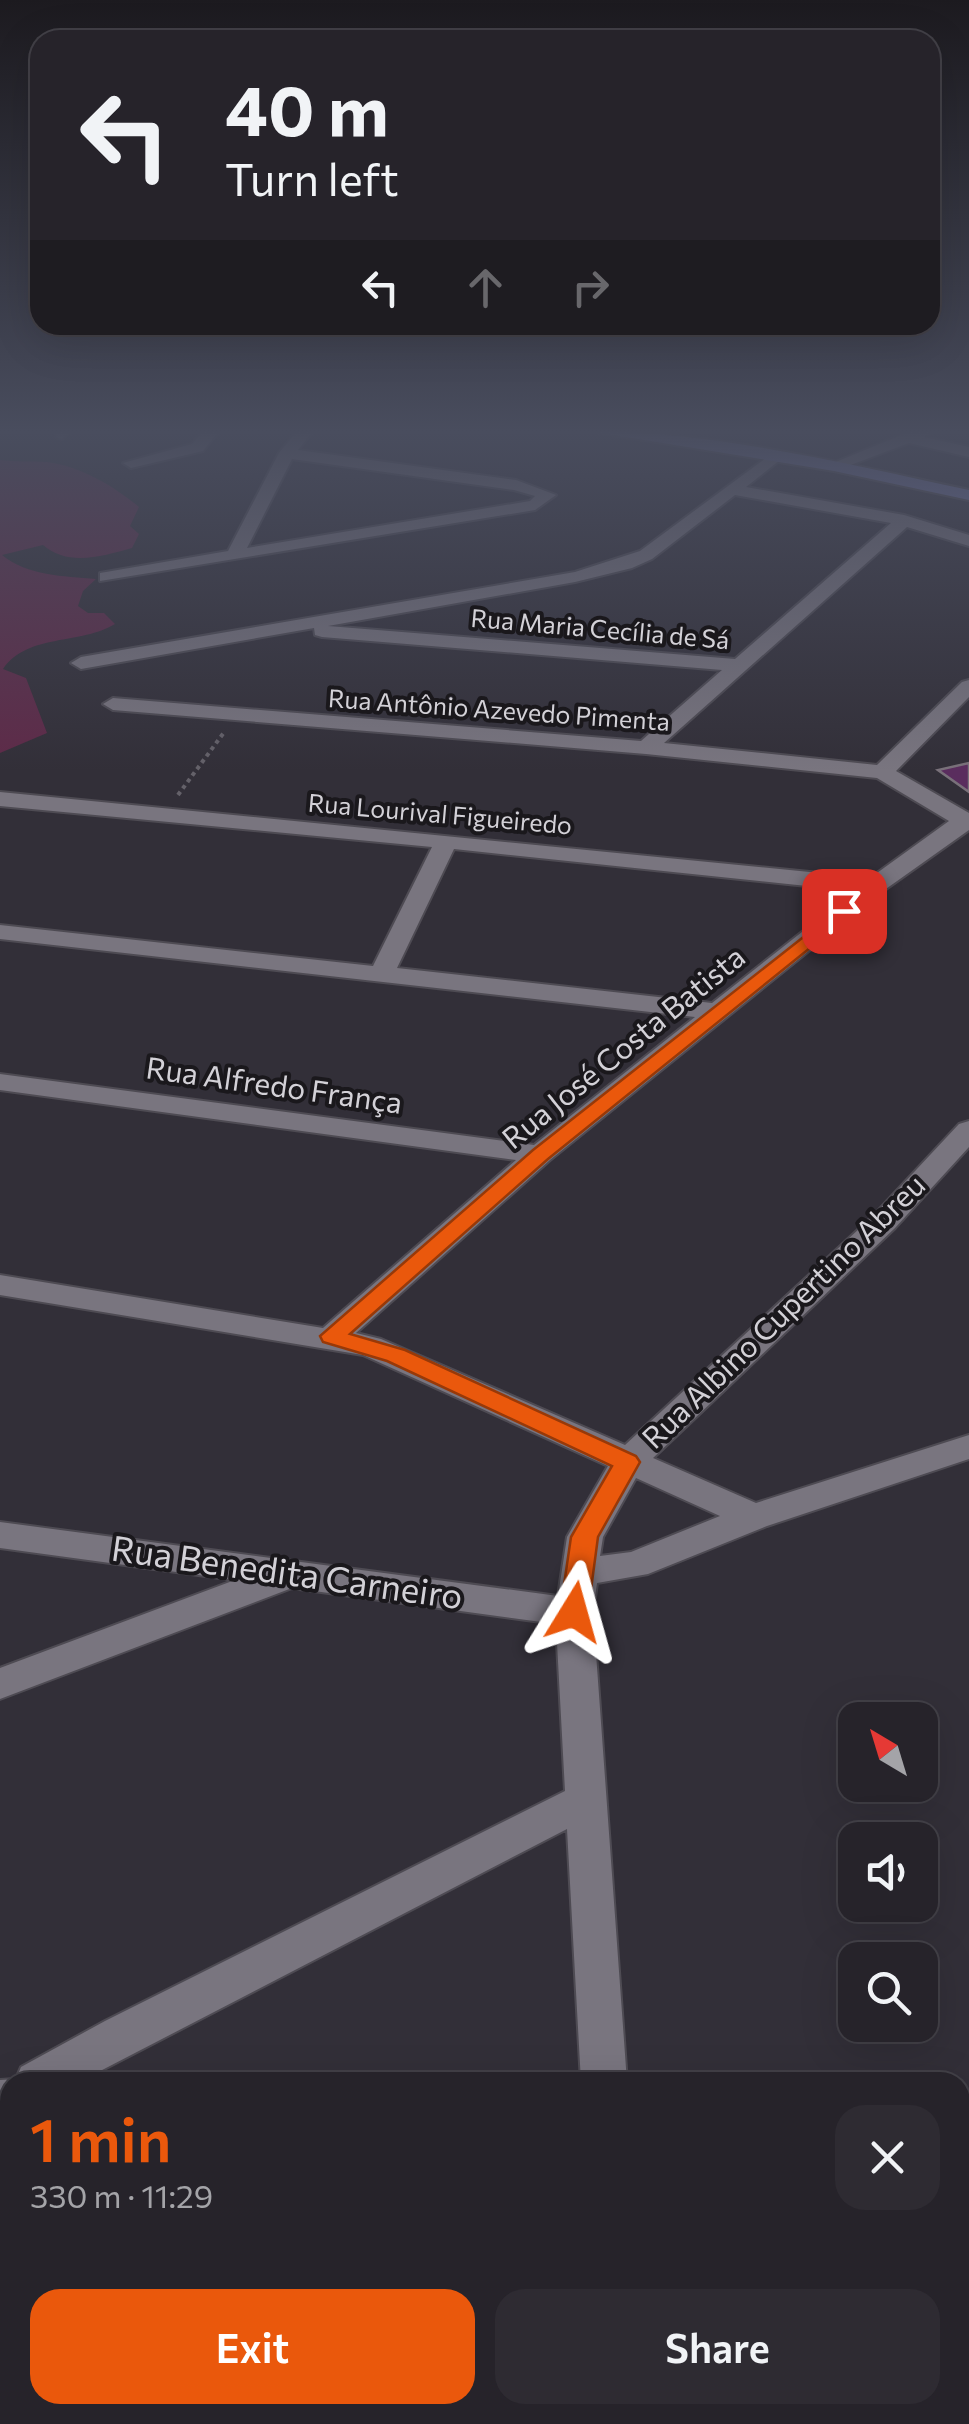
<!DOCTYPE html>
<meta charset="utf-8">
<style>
body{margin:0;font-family:Commissioner,sans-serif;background:#2e2b32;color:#f1f3f6;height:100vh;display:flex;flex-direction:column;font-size:38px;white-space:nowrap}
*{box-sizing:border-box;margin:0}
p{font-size:32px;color:#a4a4a8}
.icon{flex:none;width:55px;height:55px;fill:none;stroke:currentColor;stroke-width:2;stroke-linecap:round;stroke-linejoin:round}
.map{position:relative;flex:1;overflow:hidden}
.side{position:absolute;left:0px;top:2072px;width:970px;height:352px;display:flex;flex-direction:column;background:#26232a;border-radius:30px 30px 0 0;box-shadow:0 10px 40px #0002,0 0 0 2px #424047}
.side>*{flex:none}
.hud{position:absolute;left:30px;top:30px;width:910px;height:305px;border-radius:30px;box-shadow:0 10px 40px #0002,0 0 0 2px #424047;background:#26232a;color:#f1f3f6;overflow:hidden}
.needle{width:65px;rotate:322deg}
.fabs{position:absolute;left:838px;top:1702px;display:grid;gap:20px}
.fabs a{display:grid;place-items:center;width:100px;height:100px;border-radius:20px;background:#26232a;box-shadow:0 10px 40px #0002,0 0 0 2px #424047;font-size:50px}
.pin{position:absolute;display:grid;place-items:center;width:85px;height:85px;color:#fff;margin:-42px;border-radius:20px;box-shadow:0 5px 15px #0006}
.me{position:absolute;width:110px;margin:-55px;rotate:8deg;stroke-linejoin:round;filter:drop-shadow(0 0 8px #0008)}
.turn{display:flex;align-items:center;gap:35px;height:210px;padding:0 30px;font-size:45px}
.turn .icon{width:130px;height:130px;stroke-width:2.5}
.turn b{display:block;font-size:70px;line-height:85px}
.lanes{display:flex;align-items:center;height:95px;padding:0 30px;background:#0003;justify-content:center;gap:50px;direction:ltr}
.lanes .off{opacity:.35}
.round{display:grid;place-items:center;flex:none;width:105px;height:105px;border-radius:30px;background:#2e2b32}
.summary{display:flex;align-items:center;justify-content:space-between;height:170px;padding:0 30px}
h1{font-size:60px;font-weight:600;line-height:75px;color:#ea580c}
.button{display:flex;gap:20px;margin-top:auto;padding:20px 30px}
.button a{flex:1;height:115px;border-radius:30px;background:#ea580c;color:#fff;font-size:40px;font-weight:600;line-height:115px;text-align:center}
.button a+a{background:#2e2b32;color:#f1f3f6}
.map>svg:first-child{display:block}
</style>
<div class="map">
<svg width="969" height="2424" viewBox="0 0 969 2424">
<rect width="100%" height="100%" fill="#322f38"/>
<path fill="#5e2a48" d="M0 460C15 462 32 461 47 462 80 466 114 486 139 507L130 526 139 534 132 548C103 556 68 567 43 545L2 555C28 576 63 576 96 579L83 591 78 606 88 613H104L115 624C81 645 28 633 3 669L26 678 47 733 0 753Z"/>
<path fill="#5a2d5e" stroke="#79717a" stroke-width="2.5" d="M969 763V792L938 770Z"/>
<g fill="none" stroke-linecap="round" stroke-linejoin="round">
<defs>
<path id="minor" d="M56 431H71L62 439 56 437Z
M203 431H219L203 451 131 468 123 463 192 444Z
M297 431H313L298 450 516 480 556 495 535 510 100 581V573L106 572 228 551 279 453ZM292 459 514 490 535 496 530 501 247 548Z
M911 431H934L924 437 969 447V457L909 443 840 469 826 466Z
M774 452 782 457 780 460 746 487 904 515 969 535V546L907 527 664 743 877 765 962 682 969 680V697L896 771 969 813V830L883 891 550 1160 356 1333 381 1339 625 1445 873 1216 959 1124 969 1121V1147L895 1228 653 1458 756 1503 969 1435V1459L767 1526 648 1574 597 1583 593 1612 627 2082H581L567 1829 79 2082H10V2121L0 2125V2080L16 2079 21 2067 105 2021 565 1791 556 1624 292 1588 0 1699V1668L235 1580 0 1548V1522L558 1596 567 1537 608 1466 363 1355 0 1295V1275L323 1328 516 1160 0 1090V1074L534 1145 695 1017 0 939V925L373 966 432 847 0 806V792L870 878 949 821 877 778 646 754 113 710 103 704 113 698 641 741 722 670 322 637 315 635 314 628 81 669 71 663 81 657 575 572 640 551ZM735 495 891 523 735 659 328 626 575 582 632 568 652 559ZM454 849 854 891 712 1003 397 968ZM636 1478 720 1516 631 1552 600 1556 603 1537Z
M435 2415H497L493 2424H431Z
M615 2415H667L669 2424H617Z"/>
<path id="major" d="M589 431C712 431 848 464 969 490V500L834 471Z"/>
</defs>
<use href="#minor" stroke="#4e4b53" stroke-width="4"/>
<use href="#major" stroke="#4e4b53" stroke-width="4"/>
<path stroke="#646169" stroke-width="4" stroke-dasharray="4 4" stroke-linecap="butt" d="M178 795 225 731"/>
<use href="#minor" fill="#79757f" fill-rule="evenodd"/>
<use href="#major" fill="#777ab1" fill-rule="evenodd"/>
</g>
<linearGradient id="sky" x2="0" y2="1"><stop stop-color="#1c1a1f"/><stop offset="0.56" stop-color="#494d5e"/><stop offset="1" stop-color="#494d5e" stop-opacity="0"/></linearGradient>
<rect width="969" height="771" fill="url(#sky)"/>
<path fill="#ea580c" stroke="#983908" stroke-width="2.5" d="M844 905 854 911 851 915 548 1159 350 1334 405 1350 636 1456 640 1462 598 1537 588 1612 584 1620 574 1623 564 1620 560 1612 571 1537 612 1466 387 1361 323 1342 320 1336 533 1150Z"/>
<g text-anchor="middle" stroke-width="8" stroke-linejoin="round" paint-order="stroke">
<g font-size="25" fill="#d3d1d7" stroke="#1a181c">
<text transform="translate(600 629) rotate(5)" y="9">Rua Maria Cecília de Sá</text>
<text transform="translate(499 710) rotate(4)" y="9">Rua Antônio Azevedo Pimenta</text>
<text transform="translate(440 814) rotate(5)" y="9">Rua Lourival Figueiredo</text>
</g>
<g font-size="30" fill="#d3d1d7" stroke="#1a181c">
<text transform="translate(624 1048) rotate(-39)" y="10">Rua José Costa Batista</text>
<text transform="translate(274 1086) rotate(8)" y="10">Rua Alfredo França</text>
<text transform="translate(784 1312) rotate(-44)" y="10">Rua Albino Cupertino Abreu</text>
</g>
<g font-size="35" fill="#d3d1d7" stroke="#1a181c">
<text transform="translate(287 1573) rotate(8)" y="12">Rua Benedita Carneiro</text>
</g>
</g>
</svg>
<div class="fabs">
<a><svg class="needle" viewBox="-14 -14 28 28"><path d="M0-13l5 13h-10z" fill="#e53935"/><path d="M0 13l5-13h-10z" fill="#a4a4a8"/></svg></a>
<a><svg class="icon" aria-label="sound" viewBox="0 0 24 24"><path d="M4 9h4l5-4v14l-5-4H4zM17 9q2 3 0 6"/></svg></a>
<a><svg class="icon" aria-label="search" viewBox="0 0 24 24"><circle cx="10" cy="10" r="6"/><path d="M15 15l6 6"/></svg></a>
</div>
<div class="pin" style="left:844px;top:911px;background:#d93025"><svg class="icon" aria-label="arrive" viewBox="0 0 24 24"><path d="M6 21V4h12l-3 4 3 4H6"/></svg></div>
<svg class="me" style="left:574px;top:1612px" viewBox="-20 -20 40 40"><path d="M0-17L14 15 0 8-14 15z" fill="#ea580c" stroke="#fff" stroke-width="4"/></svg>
<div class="hud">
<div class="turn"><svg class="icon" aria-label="left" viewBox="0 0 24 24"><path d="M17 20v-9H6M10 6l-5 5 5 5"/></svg><div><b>40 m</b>Turn left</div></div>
<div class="lanes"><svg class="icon" aria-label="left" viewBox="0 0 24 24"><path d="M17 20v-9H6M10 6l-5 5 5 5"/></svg><svg class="icon off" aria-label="ahead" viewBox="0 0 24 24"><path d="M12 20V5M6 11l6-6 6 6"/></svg><svg class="icon off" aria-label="right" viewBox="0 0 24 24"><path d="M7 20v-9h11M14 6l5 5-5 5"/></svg></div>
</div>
<section class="side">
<div class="summary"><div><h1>1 min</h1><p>330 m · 11:29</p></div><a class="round"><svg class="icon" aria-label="close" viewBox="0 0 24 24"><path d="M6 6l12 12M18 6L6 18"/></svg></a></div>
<div class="button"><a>Exit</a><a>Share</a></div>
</section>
</div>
